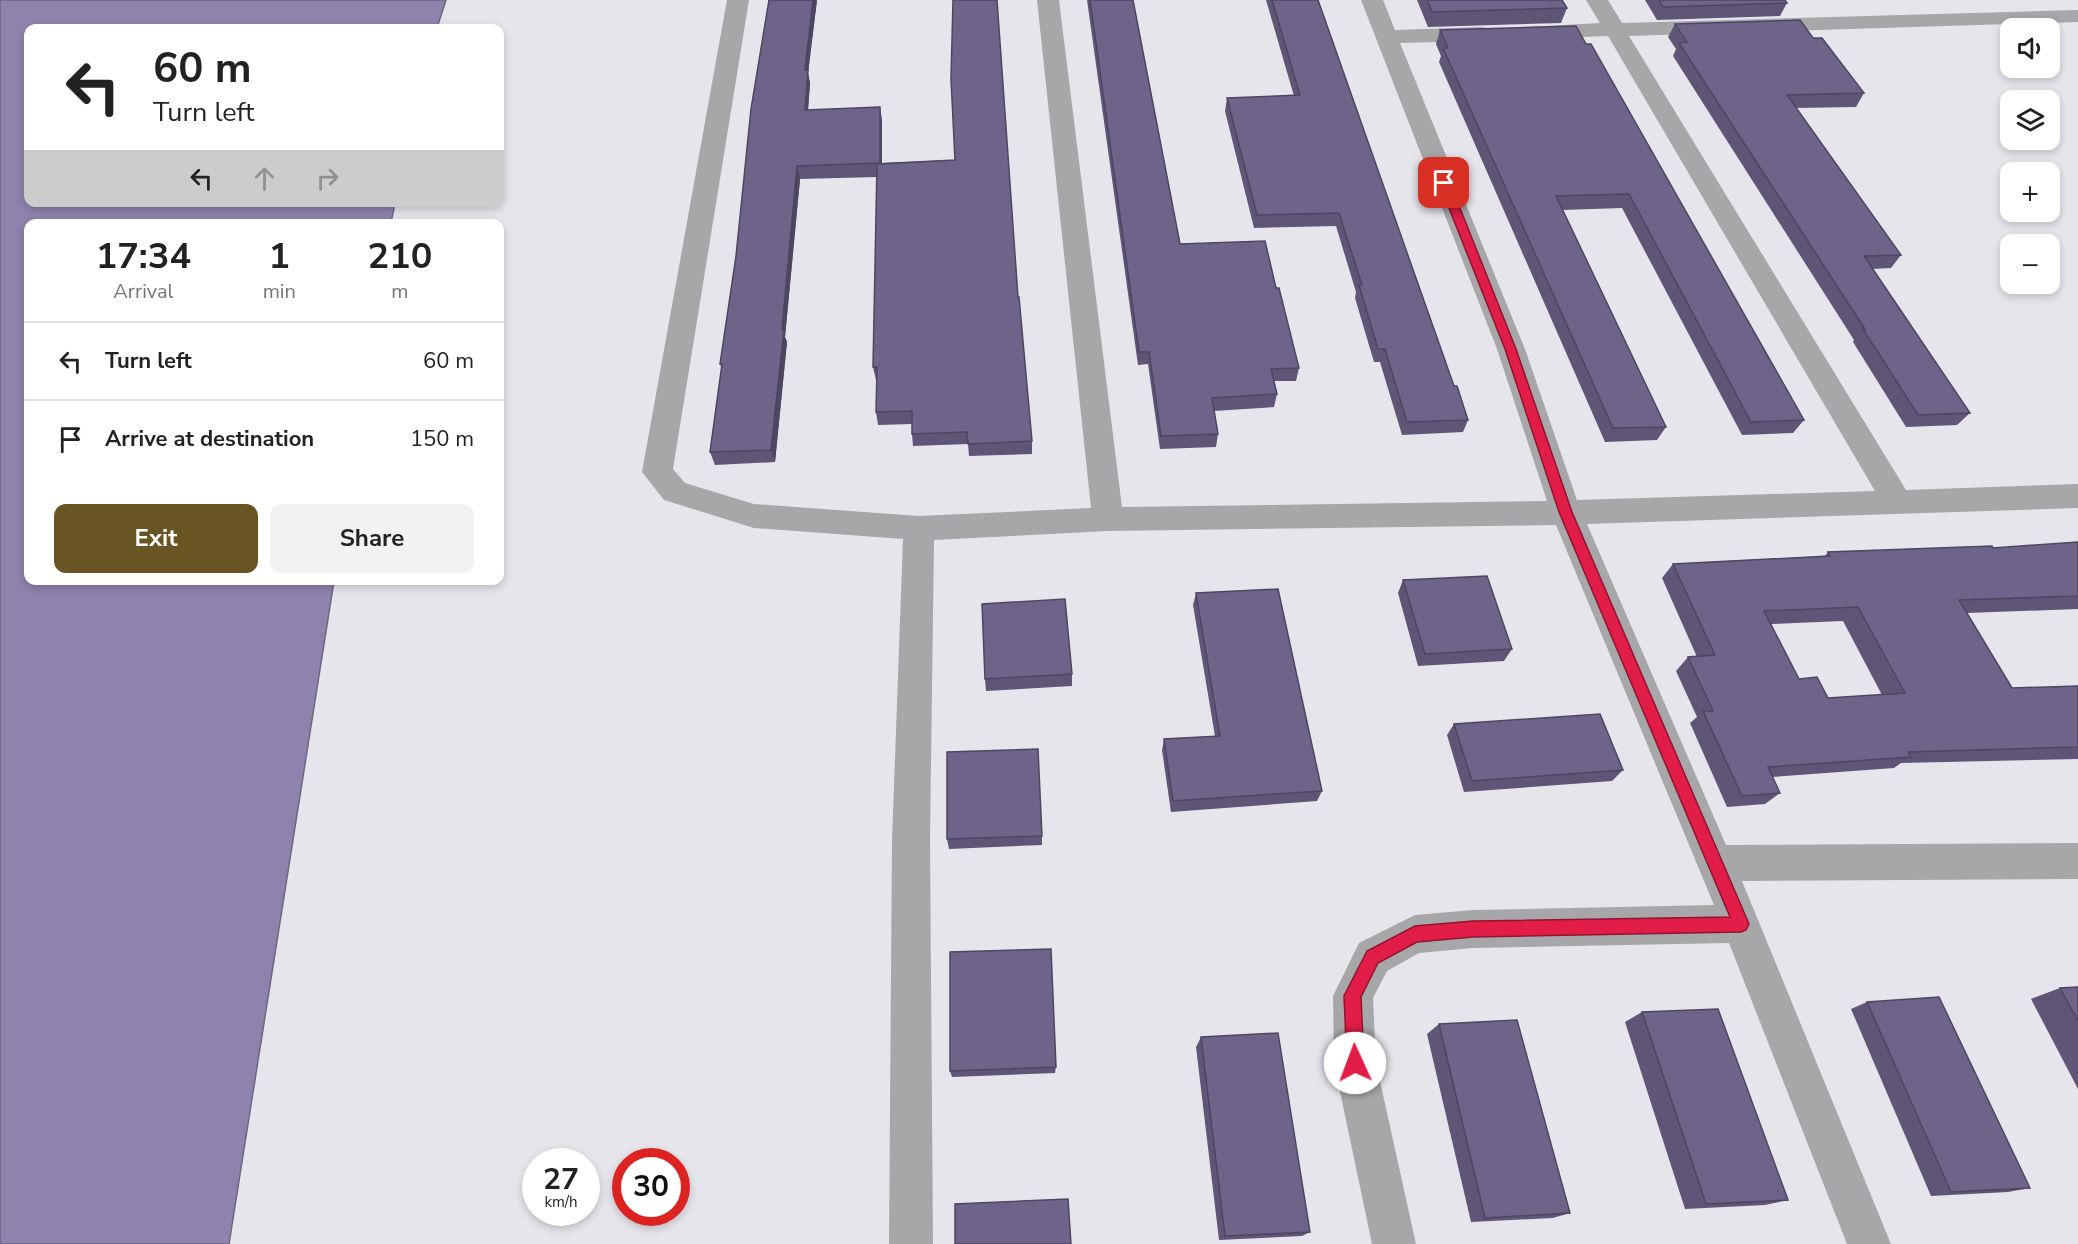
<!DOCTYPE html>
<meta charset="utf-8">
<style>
body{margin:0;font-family:"Nunito Sans",sans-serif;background:#f2f2f2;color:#222;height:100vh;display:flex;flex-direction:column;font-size:22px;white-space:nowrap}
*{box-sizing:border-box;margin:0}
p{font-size:20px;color:#767676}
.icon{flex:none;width:33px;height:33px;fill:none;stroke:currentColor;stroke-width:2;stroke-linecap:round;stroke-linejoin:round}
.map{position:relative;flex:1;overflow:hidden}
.side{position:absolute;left:24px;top:219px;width:480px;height:366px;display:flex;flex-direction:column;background:#fff;border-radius:12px;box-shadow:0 3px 9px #0003}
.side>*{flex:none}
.banner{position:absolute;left:24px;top:24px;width:480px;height:183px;border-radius:12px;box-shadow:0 3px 9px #0003;background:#fff;color:#222;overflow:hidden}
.tools{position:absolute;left:2000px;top:18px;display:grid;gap:12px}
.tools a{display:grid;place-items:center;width:60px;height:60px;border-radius:12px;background:#fff;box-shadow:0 3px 9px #0003;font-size:30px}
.speed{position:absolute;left:522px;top:1148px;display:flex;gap:12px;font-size:30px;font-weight:700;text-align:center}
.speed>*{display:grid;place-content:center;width:78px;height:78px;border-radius:50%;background:#fff;box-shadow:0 3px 9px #0003;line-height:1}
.speed small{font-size:15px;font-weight:400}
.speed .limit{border:9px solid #d22;background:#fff;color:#111}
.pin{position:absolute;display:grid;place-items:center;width:51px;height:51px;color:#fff;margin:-26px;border-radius:12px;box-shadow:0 3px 9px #0006}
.me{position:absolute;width:66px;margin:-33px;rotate:358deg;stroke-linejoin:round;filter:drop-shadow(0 0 4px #0008)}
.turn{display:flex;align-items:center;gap:21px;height:126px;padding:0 30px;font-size:27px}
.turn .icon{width:78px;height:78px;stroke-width:2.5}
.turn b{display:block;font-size:42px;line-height:51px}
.lanes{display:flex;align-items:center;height:57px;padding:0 30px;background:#0003;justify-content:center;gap:30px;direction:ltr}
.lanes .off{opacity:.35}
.eta{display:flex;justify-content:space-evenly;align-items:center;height:102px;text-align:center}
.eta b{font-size:36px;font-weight:700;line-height:42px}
.button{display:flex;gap:12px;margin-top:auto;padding:12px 30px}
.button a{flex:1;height:69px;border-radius:12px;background:#695423;color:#fff;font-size:24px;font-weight:700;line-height:69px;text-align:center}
.button a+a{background:#f2f2f2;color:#222}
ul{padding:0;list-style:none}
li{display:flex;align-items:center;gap:18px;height:78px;padding:0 30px;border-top:2px solid #e0e0e0}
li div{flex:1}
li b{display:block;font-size:22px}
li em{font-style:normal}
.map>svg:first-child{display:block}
</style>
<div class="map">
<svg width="2078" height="1244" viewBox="0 0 2078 1244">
<rect width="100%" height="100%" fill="#e6e5ec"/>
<path fill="#8e83ac" stroke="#6d6582" stroke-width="1.5" d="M0 0H446L437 28H28V202L395 203 391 223 28 224V580L334 581 229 1244H0Z"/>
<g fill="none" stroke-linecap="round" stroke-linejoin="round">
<path fill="#a7a7aa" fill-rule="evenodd" d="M727 0H749L673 469 685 483 754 504 919 516 1091 508 1037 0H1059L1122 507 1547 501 1497 349 1361 0H1383L1395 30 1482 27 1490 29 1493 34 1490 39 1482 41 1400 43 1525 349 1577 500 1875 491 1608 36 1534 39 1526 37 1523 32 1526 27 1600 23 1586 0H1608L1622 23 2078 10V22L1629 36 1906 490 2078 484V508L1587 524 1726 845 2078 843V879L1742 881 1891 1244H1847L1729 943 1473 948 1419 953 1387 971 1373 998 1376 1063 1416 1244H1372L1334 1063 1333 996 1359 943 1415 915 1473 910 1714 905 1556 525 1108 531 934 540 930 840 933 1244H889L892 840 903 539 754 528 664 500 642 472Z"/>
</g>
<path fill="#5f5677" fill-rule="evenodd" d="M769 0H817L808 73 810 83 808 110 882 120V163L955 160 997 13 1018 297 1032 441V454L969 456 968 444 913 446 912 434V424L878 425 876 412V380L873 367 877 177 800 179 785 337 787 342 775 462 715 465 710 452 722 370 720 364 736 256Z
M1087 0H1133L1180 244 1276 288 1299 368 1296 381H1274L1277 394 1274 407 1214 411 1218 434 1216 447 1160 449 1148 364 1138 365Z
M1266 0H1318L1454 386 1468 420 1463 432 1402 435 1380 362H1374L1355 298 1356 292 1336 226 1254 228 1225 111 1227 98 1294 96Z
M1417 0H1562L1567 8 1561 23 1428 27Z
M1645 0H1785L1787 3 1780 16 1657 20Z
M1675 24 1813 38 1864 93 1856 107 1796 108 1901 255 1891 268 1872 269 1970 413 1957 425 1906 427 1853 342 1854 340 1673 56 1676 49 1668 37Z
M1576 26 1804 420 1793 433 1742 435 1622 208 1562 210 1666 427 1657 440 1605 442 1439 62 1441 56 1436 44 1440 30Z
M2078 542V609L1967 613 2012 688 2078 686V759L1901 763 1894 768 1772 777 1780 793 1765 804 1727 807 1690 723 1697 717 1676 671 1688 657H1697L1662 578 1673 564 1825 556 1828 552 1993 548ZM1843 621 1882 695 1828 698 1799 679 1771 624Z
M1403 580 1512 649 1504 661 1418 666 1398 593Z
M1196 593 1322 791 1317 801 1171 812 1162 750 1164 739 1215 736 1193 605Z
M1072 674V686L986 691 985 679Z
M1454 724 1623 770 1612 781 1464 792 1447 735Z
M1042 836V845L949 849 947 839Z
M2078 987V1089L2031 999 2060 988Z
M1867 1002 2030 1188 2008 1192 1931 1196 1851 1009Z
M1642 1012 1788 1200 1765 1205 1685 1209 1625 1022Z
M1439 1024 1570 1213 1553 1218 1471 1222 1427 1034Z
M1201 1037 1310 1232 1302 1236 1219 1240 1196 1047Z
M1056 1067 1055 1073 952 1077 950 1071Z"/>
<path fill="#4d4661" d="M813 0H817L808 73 810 83 807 123 805 110V70Z
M880 107 882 120V177L880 163Z
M797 166 800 179 785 337 787 342 775 462 771 450Z"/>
<path fill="#6e648a" stroke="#4d4661" stroke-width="1.5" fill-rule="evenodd" d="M769 0H813L805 70 808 69 805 110 880 107V163L797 166 782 329H784L771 450 710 452 722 364H720L736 256 751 109Z
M953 0H997L1018 297H1019L1032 441 968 444 967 432 912 434V411L876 412 877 367H873L877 164 955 160 951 79Z
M1090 0H1133L1180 244 1265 241 1276 288H1279L1299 368 1271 369 1277 394 1212 398 1218 434 1161 436 1149 352H1139Z
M1272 0H1318L1454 386H1457L1468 420 1407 422 1385 349H1378L1359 285H1362L1339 213 1257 215 1227 98 1300 95Z
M1427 0H1562L1567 8 1432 12Z
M1659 0H1785L1787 3 1663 7Z
M1800 20 1813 38H1822L1864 93 1787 95 1901 255 1864 256 1970 413 1918 415 1863 329H1865L1679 43 1687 42 1675 24Z
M1576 26 1586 44H1591L1804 420 1751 422 1629 194 1556 196 1666 427 1613 428 1443 48H1448L1440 30Z
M2078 542V596L1959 600 2012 688 2078 686V747L1908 752 1911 757 1768 767 1780 793 1742 796 1703 711H1713L1688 657 1715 655 1673 564 1830 556 1828 552 1992 546 1993 548ZM1858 607 1905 693 1828 698 1817 677 1799 679 1764 611Z
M1487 576 1512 649 1425 654 1403 580Z
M1278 589 1322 791 1173 801 1164 739 1220 736 1196 593Z
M1065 599 1072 674 985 679 982 604Z
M1600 714 1623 770 1472 781 1454 724Z
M1038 749 1042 836 947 839V752Z
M1051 949 1056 1067 950 1071V952Z
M2078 987V1021L2060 988Z
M1939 997 2030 1188 1951 1192 1867 1002Z
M1718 1009 1788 1200 1706 1204 1642 1012Z
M1517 1020 1570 1213 1485 1218 1439 1024Z
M1278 1033 1310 1232 1225 1236 1201 1037Z
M1068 1199 1071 1244H955V1204Z"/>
<path fill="#e11d48" stroke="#92132f" stroke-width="1.5" d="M1444 179 1450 183 1516 349 1572 512 1749 924 1746 930 1741 932 1473 937 1417 942 1378 963 1361 997 1364 1063 1361 1069 1355 1071 1349 1069 1347 1063 1344 996 1347 990 1367 951 1415 926 1473 921 1730 917 1559 512 1505 349 1439 183Z"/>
</svg>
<div class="tools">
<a><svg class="icon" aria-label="sound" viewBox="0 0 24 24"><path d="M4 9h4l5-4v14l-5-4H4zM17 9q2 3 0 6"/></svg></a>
<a><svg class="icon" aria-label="layers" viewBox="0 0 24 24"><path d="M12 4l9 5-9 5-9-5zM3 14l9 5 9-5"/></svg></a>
<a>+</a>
<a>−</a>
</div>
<div class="speed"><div>27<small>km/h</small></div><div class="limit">30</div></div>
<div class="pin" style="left:1444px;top:183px;background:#d93025"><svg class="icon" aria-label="arrive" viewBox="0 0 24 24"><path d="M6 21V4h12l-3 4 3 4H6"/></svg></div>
<svg class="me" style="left:1355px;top:1063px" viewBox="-20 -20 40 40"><circle r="19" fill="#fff"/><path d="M0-13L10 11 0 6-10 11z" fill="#e11d48"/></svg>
<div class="banner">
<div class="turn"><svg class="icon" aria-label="left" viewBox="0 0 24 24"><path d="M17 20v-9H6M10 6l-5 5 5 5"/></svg><div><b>60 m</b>Turn left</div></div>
<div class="lanes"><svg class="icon" aria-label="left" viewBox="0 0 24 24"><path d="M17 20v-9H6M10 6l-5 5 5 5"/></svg><svg class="icon off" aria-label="ahead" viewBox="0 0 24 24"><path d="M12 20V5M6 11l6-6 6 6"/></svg><svg class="icon off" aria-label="right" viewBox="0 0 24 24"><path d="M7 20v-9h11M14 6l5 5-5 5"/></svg></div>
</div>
<section class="side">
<div class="eta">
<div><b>17:34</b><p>Arrival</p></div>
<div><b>1</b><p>min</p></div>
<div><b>210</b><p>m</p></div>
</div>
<ul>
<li><svg class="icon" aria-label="left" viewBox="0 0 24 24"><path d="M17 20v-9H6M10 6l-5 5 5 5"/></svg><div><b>Turn left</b></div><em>60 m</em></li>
<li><svg class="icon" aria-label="arrive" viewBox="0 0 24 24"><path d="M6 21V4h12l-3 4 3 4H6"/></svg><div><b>Arrive at destination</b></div><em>150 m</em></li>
</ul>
<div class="button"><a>Exit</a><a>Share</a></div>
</section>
</div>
